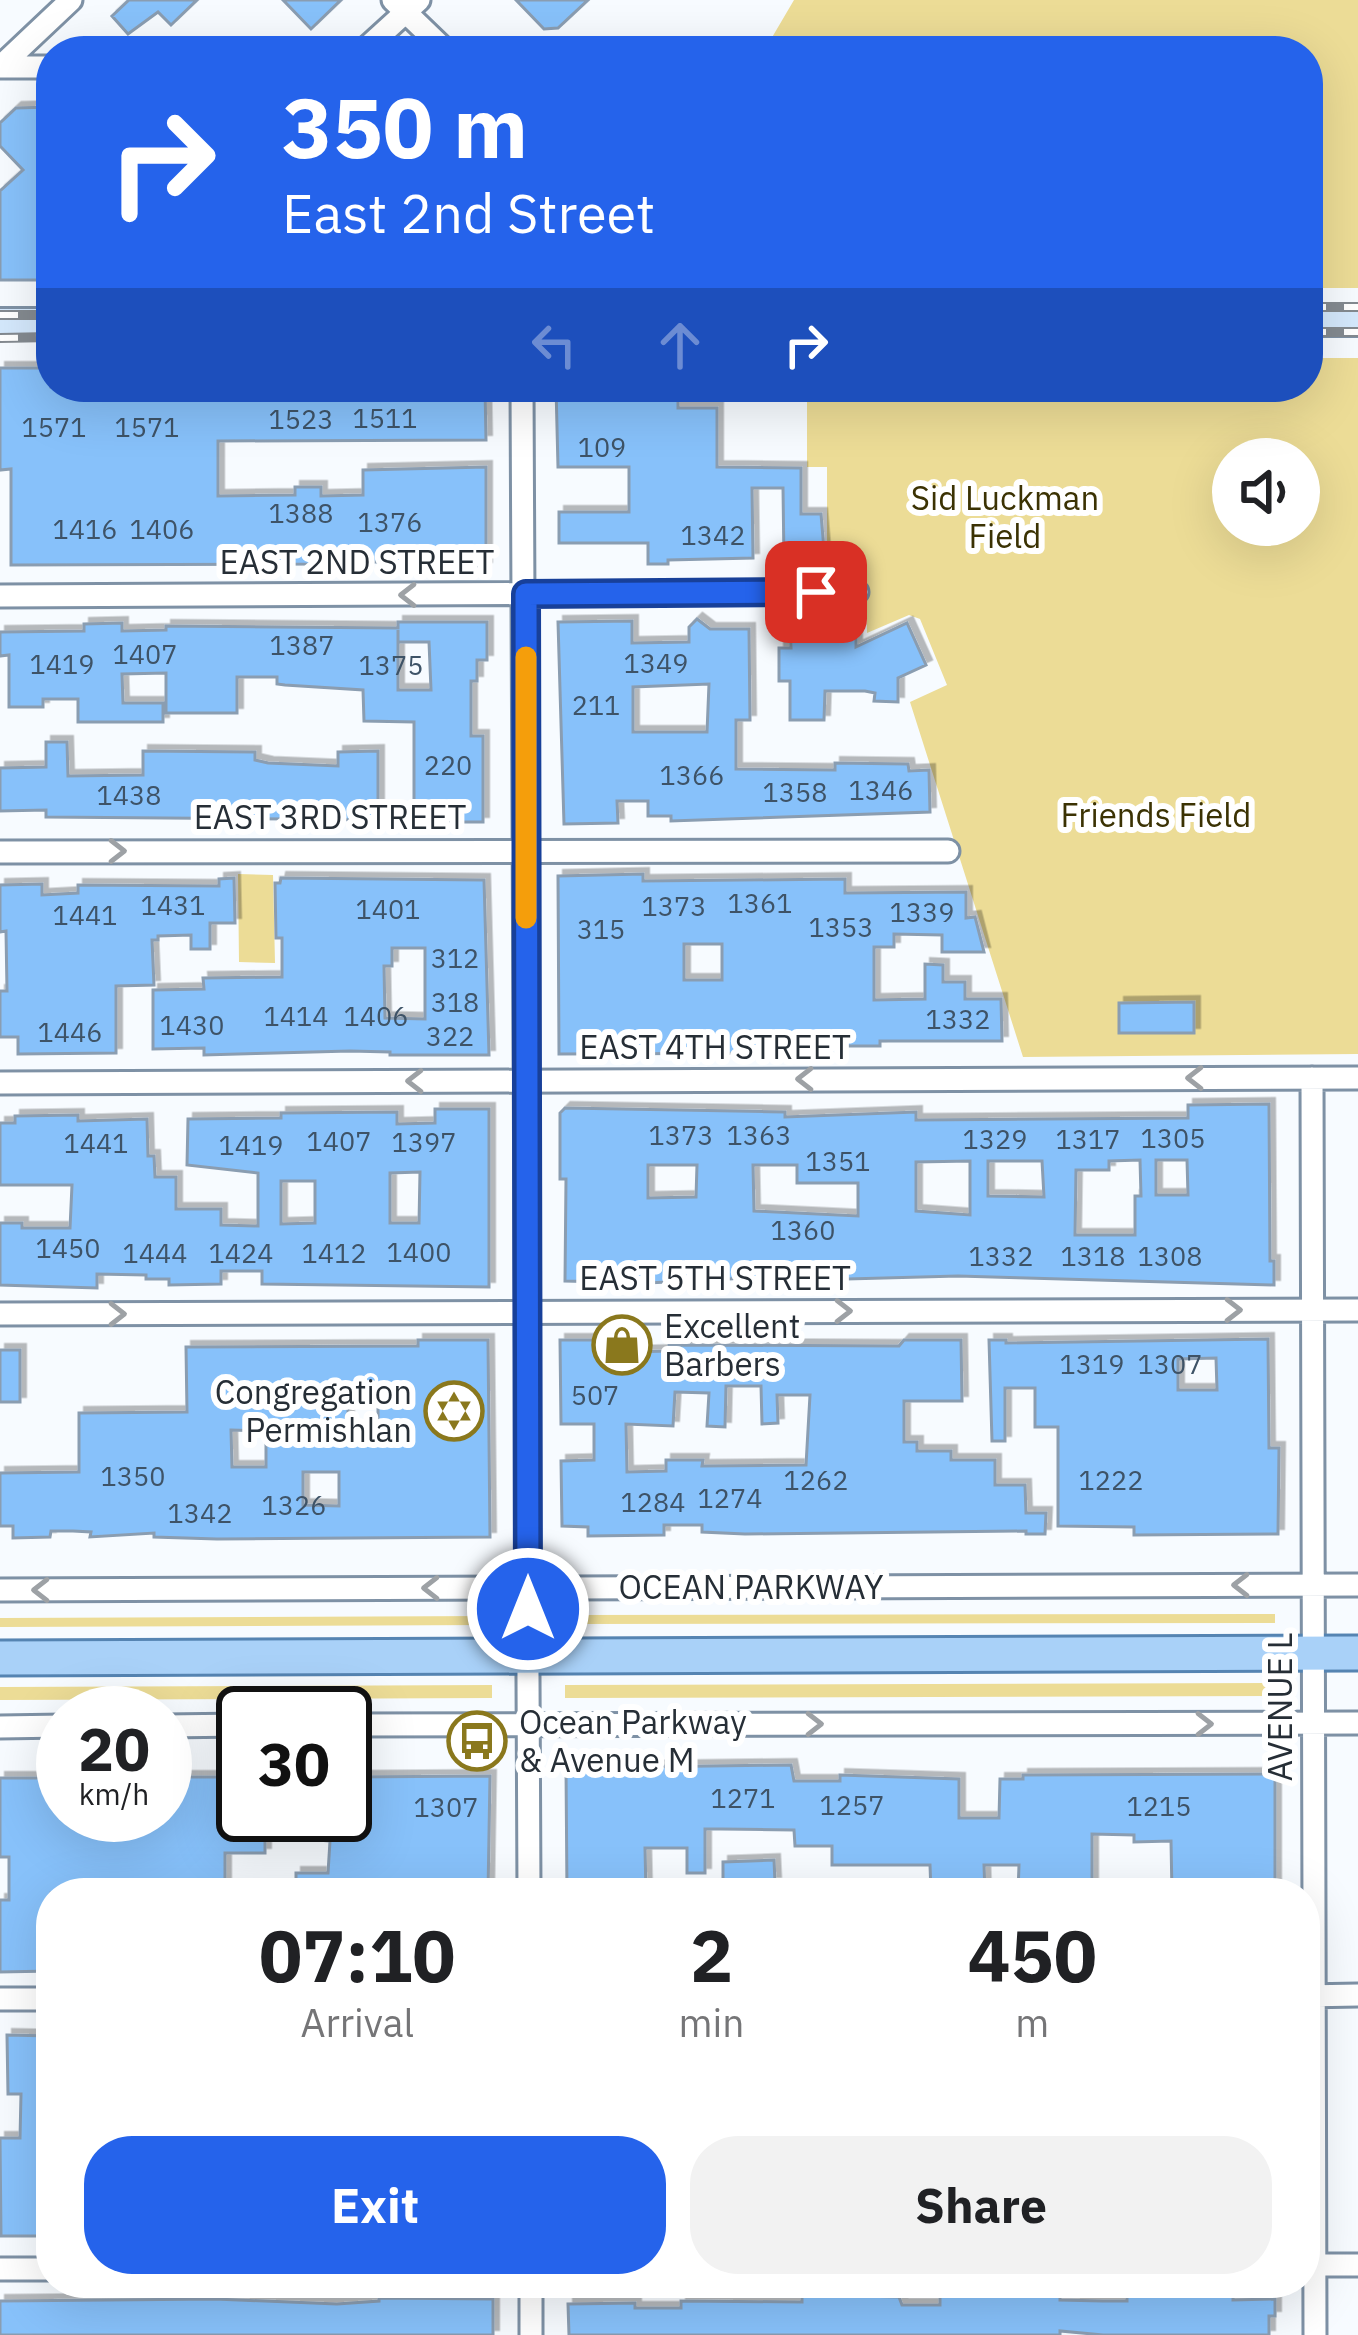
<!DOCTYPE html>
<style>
body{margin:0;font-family:"IBM Plex Sans",sans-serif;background:#f2f2f2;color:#202124;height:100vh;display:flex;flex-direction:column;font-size:45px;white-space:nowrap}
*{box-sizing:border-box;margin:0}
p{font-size:39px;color:#757577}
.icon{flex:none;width:66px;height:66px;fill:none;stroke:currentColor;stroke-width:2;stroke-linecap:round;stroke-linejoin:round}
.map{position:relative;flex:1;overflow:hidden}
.panel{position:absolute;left:36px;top:1878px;width:1284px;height:420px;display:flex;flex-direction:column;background:#fff;border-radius:48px;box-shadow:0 12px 48px #0002}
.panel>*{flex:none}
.banner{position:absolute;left:36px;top:36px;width:1287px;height:366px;border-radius:48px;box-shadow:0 12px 48px #0002;background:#2563eb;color:#fff;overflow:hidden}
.tools{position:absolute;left:1212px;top:438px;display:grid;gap:24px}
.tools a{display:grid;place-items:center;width:108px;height:108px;border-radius:50%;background:#fff;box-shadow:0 12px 48px #0002;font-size:60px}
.speed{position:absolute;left:36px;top:1686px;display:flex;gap:24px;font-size:60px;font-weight:700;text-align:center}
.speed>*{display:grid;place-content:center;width:156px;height:156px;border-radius:50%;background:#fff;box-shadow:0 12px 48px #0002;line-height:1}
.speed small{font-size:30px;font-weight:400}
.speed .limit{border:6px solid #111;border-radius:18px;background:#fff;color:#111}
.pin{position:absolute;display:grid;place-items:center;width:102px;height:102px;color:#fff;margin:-51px;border-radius:24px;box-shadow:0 6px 18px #0006}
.me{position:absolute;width:132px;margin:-66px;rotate:0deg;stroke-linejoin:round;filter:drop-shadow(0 0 9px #0008)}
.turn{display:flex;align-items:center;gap:42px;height:252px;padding:0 48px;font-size:54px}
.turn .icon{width:156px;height:156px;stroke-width:2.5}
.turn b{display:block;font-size:84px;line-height:102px}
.lanes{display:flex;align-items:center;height:114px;padding:0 48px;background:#0003;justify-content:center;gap:60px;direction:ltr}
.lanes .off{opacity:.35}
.eta{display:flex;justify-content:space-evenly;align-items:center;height:204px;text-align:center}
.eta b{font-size:72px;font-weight:700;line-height:84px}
.cta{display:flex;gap:24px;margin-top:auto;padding:24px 48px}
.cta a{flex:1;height:138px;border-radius:48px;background:#2563eb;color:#fff;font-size:48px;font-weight:700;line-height:138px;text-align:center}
.cta a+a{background:#f2f2f2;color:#202124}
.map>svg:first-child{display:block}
</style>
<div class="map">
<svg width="1358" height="2335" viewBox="0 0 1358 2335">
<defs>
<filter id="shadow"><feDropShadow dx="5.5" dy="-5.5" stdDeviation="0" flood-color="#0004"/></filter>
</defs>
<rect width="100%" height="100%" fill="#f7fbff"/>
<path fill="#ecdc96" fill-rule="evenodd" d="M794 0H1358V288H1308V51H764Z
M1308 358H1358V1054L1023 1057 910 702 947 685 920 619 909 615 867 633 866 580 854 567H827V467H807V387H1308ZM1233 459H1299V525H1233Z
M238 874 273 875 275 963 239 962Z
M1275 1614V1623L567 1624V1615Z
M490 1616V1625L0 1627V1618Z
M1277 1683V1696L565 1698V1685Z
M492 1685V1698L0 1700V1687Z"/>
<path fill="#87c1fa" stroke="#8a9db1" stroke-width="3" fill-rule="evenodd" filter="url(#shadow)" d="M129 0H197L171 25 158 12 128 34 112 16Z
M283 0H341L311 29Z
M516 0H588L558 28 544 29Z
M51 107V165H47L51 280H0V191L23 170 0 146V123L16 108Z
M0 368H51V387H485L486 440 218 441V496L295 495V487H321V496L363 495V470L486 467V567L397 568 396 562H362V557H326V564L11 565V469L0 470Z
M556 387H678V408H717V467L801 468V514H821L825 562H784L783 488H752L753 558 668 560V564H648V543H559V512H629V467H558Z
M697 619 710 629H749L750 720H736V769L835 770V763L908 764 909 771 929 770 930 812 671 821V816H648V801H617L618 823 564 824 558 622 632 621V643L689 642V627ZM709 684 707 732H633V687Z
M790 621H824L825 635H856V647L907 623 926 665 898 678V702L874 701 875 693 865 691H825L824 720H790V681H779V648H791Z
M398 622H487V660H477V681H471V736H483V822H414V722L364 721 363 690 285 685 277 684V677H237V713H166V673L122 674 123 703H163V722H78V699H43V707H9V655L0 656V632L84 631V624L122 623V631L166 630V626L398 628ZM398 630V642H429L431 690H398Z
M46 742H67L68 776 143 775V751L255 752V760L268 763 338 766V752L378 751V819L338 820V807H291V819L46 817V810L0 811V768L46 767Z
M643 874V881L845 879V893L966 892V918L975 917 984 952H942V935L894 934V947H874V1000L925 999V964L943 965V982H965V999H1001L1002 1041H880V1046H841V1053L559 1054 558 876ZM684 944H722V980H684Z
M234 878 235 923H210V949H191V935L158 936V940H152L154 985 116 986V1053L18 1054V1037H0V991H7L6 931 0 932V885L42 884V895L78 893V885L219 886V879Z
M281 878 484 880 489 1055H390V1052L350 1051 204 1055V1048L153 1049V990L204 989 203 978 282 977V938H276L275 883H280ZM392 948H425V1019L385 1018 384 966H392Z
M1194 1002V1033H1119V1003Z
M1269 1104 1270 1261H1274V1285L958 1276 811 1280V1275L647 1283 565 1281 566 1179H560V1113L565 1108 785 1112V1117L916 1112V1120L1188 1118V1105ZM1140 1160 1141 1196H1135V1235H1075L1076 1170H1109V1161ZM1156 1160H1187L1188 1195H1156ZM970 1161V1215L916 1211V1162ZM988 1161H1042L1044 1197 988 1196ZM648 1165H697L696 1197 648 1198ZM753 1165H797V1183H858V1216L754 1211Z
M435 1109H489V1287L262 1284V1271H221V1284L169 1285V1279H146V1275L97 1274V1288L0 1285V1223H22V1228H70L72 1185H0V1123H15V1116L78 1115V1121L147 1119 148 1156H154L155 1177H176V1209H221V1225L258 1226V1173L187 1165 188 1119 281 1118V1113L397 1112V1124L435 1123ZM420 1172 419 1223H390V1173ZM281 1181H315V1223L281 1224Z
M1268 1339 1269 1448H1279L1278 1534 1134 1535V1527L1058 1526V1427H1035V1388H1005V1441H992L989 1340H1006V1343ZM1216 1358 1217 1390H1178V1359Z
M418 1340H488L490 1537 217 1539 154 1537V1533L90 1537 91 1532 73 1531H51L50 1537 13 1538V1526H0V1473L79 1472V1413L187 1412 186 1347 418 1346ZM348 1399H378V1442H348ZM231 1430 266 1431V1467H232ZM303 1472H339V1506L303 1505Z
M560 1340H629V1352L669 1351V1345L899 1346 904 1340H961L962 1401H904V1442H917V1451H951V1460H995V1485H1025L1026 1513H1046L1045 1534H1026V1531L745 1534 702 1532V1525H664V1535L588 1536V1527L562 1526 561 1461 594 1460V1424H561ZM726 1386H761L762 1424 778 1423 777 1395H810L806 1465 702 1466 703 1460H666V1471L627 1472 626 1424 673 1426 675 1392 709 1393 707 1426 725 1427Z
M0 1350H20V1402H0Z
M791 1765 794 1781H840V1775L959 1779V1818H999L1000 1779H1023V1775L1275 1774V1893H1172L1171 1841 1134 1842V1835L1092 1834V1893H1018L1019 1865H984L985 1893H931L930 1865H832V1846H795L794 1830 721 1829H705V1873H687V1848H645L646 1893H567L566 1768Z
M490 1776 488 1893 377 1888V1891L296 1892V1873H328L330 1841 265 1836V1853H225V1893H179V1881L134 1882V1893H51V1971L0 1972V1900H9V1857H0V1778H63V1815H165V1777H243V1815H345V1777Z
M774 1860 775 1882 723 1880V1862Z
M7 2035 51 2036V2076L43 2075 44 2138H51V2155H38V2186H51V2236H1L0 2138H20L21 2094H8Z
M1197 2293 1233 2294V2300L1275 2299V2316H1269V2335H1103L1060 2331V2335H569L568 2304 635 2303V2308H681V2301L802 2302V2296L821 2295 899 2297 902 2305H940V2296H1060V2300L1103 2301H1127V2296Z
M379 2298 493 2299V2335H0V2301L215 2299 337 2304 379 2301Z"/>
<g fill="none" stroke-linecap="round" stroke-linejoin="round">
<defs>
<path id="minor" d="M393 0 446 51
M363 51 419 0
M0 67 71 0
M0 67H51
M522 387 529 1893
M0 596 857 592
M0 852 948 851
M1312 1078 1315 2335
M0 1083 1358 1078
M0 1314 1358 1310
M0 1590 1358 1585
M345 1725 1358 1723
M165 1726 243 1725
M0 1727 63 1726
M1305 1996 1358 1995
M0 1999H51
M1306 2265H1358
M0 2269H51
M531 2335V2283"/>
<path id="secondary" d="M1308 320H1358
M0 324H51"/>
<path id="primary" d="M0 1658 1358 1653"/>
</defs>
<use href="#minor" stroke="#7e91a5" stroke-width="27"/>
<use href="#secondary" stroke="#7e91a5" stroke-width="36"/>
<use href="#primary" stroke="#5584b2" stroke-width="39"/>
<use href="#minor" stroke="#fff" stroke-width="21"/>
<use href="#secondary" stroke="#d4e8fc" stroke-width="30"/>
<use href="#primary" stroke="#a9d1f8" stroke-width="33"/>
<defs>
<path id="rail" d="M1308 307H1358
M0 315H51
M1308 332H1358
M0 338 51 337"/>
</defs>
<use href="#rail" stroke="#848a90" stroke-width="10"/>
<use href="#rail" stroke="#fff" stroke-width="6" stroke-dasharray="18" stroke-linecap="butt"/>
</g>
<defs><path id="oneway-chevron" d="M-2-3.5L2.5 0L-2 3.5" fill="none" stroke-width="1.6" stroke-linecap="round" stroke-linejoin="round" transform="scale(3)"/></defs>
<g stroke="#9da1a5">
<use href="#oneway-chevron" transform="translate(408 595) rotate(180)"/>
<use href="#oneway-chevron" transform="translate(117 851)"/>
<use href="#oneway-chevron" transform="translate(1195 1078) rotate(180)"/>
<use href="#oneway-chevron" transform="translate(805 1079) rotate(180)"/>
<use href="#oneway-chevron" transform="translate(415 1081) rotate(180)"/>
<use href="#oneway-chevron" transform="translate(1233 1310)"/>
<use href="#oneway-chevron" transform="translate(843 1311)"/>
<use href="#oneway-chevron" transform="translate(117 1314)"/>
<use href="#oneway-chevron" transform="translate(1241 1585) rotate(180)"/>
<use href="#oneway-chevron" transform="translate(431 1588) rotate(180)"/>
<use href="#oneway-chevron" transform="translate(41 1590) rotate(180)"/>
<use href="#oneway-chevron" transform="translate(814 1724)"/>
<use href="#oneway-chevron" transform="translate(1204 1724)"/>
</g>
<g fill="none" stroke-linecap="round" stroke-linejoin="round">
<defs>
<path id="route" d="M528 1609 526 594 816 592"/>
</defs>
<use href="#route" stroke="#184099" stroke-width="30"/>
<use href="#route" stroke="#2563eb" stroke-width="21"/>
<path stroke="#f59e0b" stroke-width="21" d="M526 657V918"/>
</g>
<defs>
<symbol id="shop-ring" viewBox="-11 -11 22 22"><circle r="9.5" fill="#fff" stroke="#8a781d" stroke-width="1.5"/><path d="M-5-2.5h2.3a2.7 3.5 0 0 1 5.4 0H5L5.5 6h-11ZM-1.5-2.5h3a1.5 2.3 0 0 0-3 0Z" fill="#8a781d"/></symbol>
<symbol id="synagogue-ring" viewBox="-11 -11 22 22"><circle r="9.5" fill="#fff" stroke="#8a781d" stroke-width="1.5"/><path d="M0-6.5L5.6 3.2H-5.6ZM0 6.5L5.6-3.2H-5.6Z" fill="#8a781d"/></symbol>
<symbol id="bus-ring" viewBox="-11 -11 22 22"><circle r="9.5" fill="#fff" stroke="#8a781d" stroke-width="1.5"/><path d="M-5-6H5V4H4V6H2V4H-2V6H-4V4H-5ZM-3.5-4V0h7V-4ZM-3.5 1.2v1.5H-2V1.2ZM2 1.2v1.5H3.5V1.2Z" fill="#8a781d"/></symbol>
</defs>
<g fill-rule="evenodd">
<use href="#shop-ring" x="589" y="1312" width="66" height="66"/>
<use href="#synagogue-ring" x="421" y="1378" width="66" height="66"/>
<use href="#bus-ring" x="444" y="1708" width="66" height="66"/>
</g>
<g text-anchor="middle" stroke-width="12" stroke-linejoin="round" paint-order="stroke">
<g font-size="27" fill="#3e5367">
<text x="385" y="428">1511</text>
<text x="301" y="429">1523</text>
<text x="54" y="437">1571</text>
<text x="147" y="437">1571</text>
<text x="602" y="457">109</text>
<text x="301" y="523">1388</text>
<text x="390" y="532">1376</text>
<text x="85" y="539">1416</text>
<text x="162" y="539">1406</text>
<text x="713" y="545">1342</text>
<text x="302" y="655">1387</text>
<text x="145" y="664">1407</text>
<text x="656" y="673">1349</text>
<text x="62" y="674">1419</text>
<text x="391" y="675">1375</text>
<text x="596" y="715">211</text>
<text x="448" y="775">220</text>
<text x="692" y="785">1366</text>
<text x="881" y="800">1346</text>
<text x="795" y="802">1358</text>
<text x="129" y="805">1438</text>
<text x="760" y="913">1361</text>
<text x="173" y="915">1431</text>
<text x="674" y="916">1373</text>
<text x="388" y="919">1401</text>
<text x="922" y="922">1339</text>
<text x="85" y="925">1441</text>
<text x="841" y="937">1353</text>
<text x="601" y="939">315</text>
<text x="455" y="968">312</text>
<text x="455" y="1012">318</text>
<text x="296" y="1026">1414</text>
<text x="376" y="1026">1406</text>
<text x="958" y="1029">1332</text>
<text x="192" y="1035">1430</text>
<text x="70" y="1042">1446</text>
<text x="450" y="1046">322</text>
<text x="681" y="1145">1373</text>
<text x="759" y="1145">1363</text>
<text x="1173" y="1148">1305</text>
<text x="995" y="1149">1329</text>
<text x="1088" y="1149">1317</text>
<text x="339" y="1151">1407</text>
<text x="424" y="1152">1397</text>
<text x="96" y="1153">1441</text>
<text x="251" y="1155">1419</text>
<text x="838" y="1171">1351</text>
<text x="803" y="1240">1360</text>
<text x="68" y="1258">1450</text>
<text x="419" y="1262">1400</text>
<text x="155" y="1263">1444</text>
<text x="241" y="1263">1424</text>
<text x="334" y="1263">1412</text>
<text x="1001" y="1266">1332</text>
<text x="1093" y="1266">1318</text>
<text x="1170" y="1266">1308</text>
<text x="1092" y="1374">1319</text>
<text x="1170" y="1374">1307</text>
<text x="595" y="1405">507</text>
<text x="133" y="1486">1350</text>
<text x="816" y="1490">1262</text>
<text x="1111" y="1490">1222</text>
<text x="730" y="1508">1274</text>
<text x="653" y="1512">1284</text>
<text x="294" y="1515">1326</text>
<text x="200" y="1523">1342</text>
<text x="743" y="1808">1271</text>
<text x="852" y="1815">1257</text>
<text x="1159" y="1816">1215</text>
<text x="446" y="1817">1307</text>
</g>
<g font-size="33" fill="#3b3203" stroke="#fff">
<text x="1005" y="510">Sid Luckman<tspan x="1005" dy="38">Field</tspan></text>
<text x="1156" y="827">Friends Field</text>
</g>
<g font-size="33" fill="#262e36" stroke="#fff">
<text x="357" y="574">EAST 2ND STREET</text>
<text x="330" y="829">EAST 3RD STREET</text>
<text x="715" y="1059">EAST 4TH STREET</text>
<text x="715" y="1290">EAST 5TH STREET</text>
<text x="751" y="1599">OCEAN PARKWAY</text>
<text transform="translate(1280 1707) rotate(-90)" y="12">AVENUE L</text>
</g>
<g font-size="33" fill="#262e36" stroke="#fff" text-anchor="start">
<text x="664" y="1338">Excellent<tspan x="664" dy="38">Barbers</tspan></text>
<text x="412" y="1404" text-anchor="end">Congregation<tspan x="412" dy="38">Permishlan</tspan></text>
<text x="519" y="1734">Ocean Parkway<tspan x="519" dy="38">&amp; Avenue M</tspan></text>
</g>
</g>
</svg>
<div class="tools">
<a><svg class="icon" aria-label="sound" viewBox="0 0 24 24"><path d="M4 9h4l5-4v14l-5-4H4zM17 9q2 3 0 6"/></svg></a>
</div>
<div class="speed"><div>20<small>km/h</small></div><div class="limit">30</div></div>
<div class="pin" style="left:816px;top:592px;background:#d93025"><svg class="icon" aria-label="arrive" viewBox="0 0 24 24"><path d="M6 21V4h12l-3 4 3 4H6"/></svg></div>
<svg class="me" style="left:528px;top:1609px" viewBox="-20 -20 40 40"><circle r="17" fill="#2563eb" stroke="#fff" stroke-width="3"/><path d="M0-11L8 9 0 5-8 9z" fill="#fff"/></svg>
<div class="banner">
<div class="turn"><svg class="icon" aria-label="right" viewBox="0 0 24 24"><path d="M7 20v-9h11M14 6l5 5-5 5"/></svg><div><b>350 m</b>East 2nd Street</div></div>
<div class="lanes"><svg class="icon off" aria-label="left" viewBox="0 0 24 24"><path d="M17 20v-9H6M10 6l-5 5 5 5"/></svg><svg class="icon off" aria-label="ahead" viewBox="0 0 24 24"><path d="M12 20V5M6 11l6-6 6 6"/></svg><svg class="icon" aria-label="right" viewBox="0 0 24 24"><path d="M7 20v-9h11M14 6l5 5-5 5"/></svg></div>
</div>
<section class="panel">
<div class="eta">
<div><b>07:10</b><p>Arrival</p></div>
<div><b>2</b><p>min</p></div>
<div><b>450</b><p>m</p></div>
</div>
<div class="cta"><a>Exit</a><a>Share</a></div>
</section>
</div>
